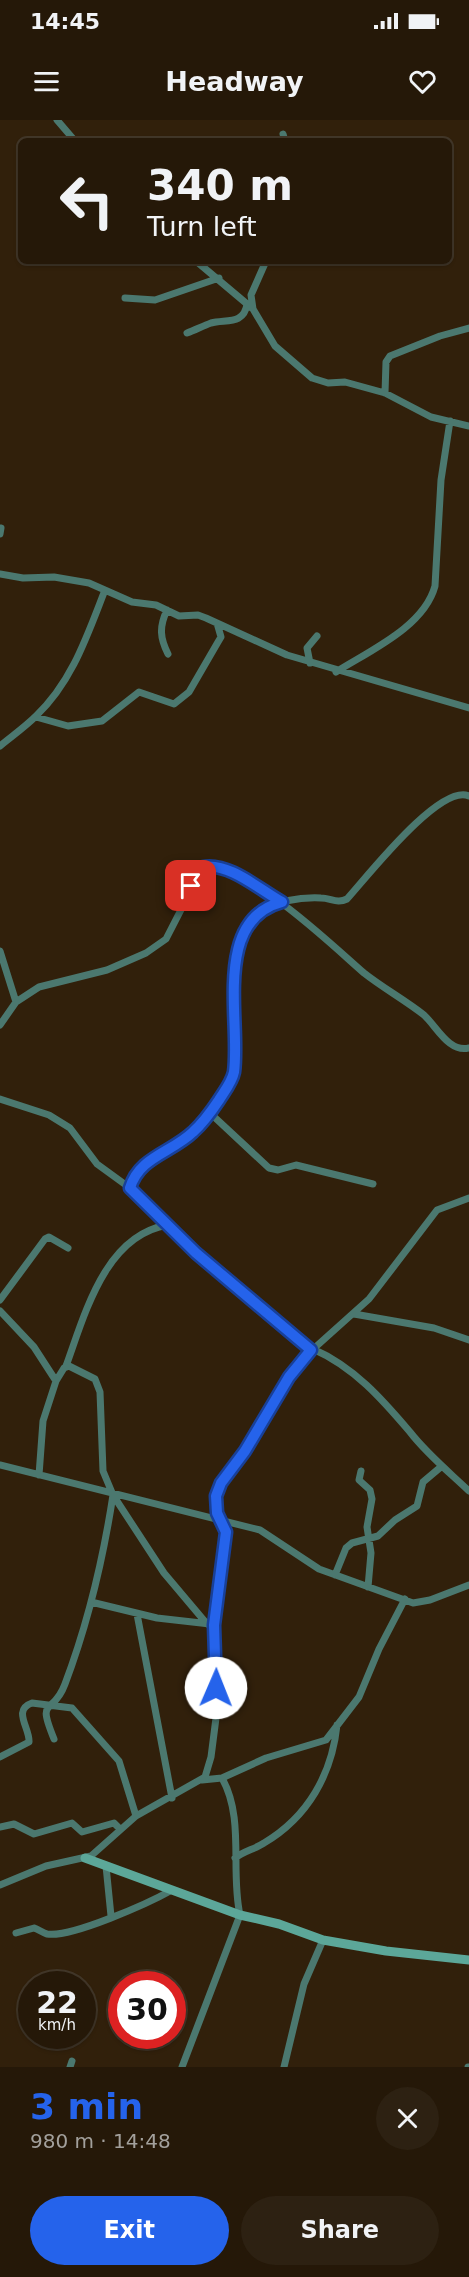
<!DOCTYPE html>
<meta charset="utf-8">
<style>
body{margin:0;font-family:"DejaVu Sans",sans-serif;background:#2d2112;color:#f1f3f6;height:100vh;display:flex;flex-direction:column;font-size:22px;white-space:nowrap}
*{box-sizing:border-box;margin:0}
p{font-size:20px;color:#a3a09c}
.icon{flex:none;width:33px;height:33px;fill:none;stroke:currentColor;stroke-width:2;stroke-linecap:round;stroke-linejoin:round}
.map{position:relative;height:1947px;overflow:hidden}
.drawer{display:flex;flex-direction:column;background:#251808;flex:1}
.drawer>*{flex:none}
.hud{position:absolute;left:18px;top:18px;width:434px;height:126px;border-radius:9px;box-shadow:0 2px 4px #0004,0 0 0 2px #423729;background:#251808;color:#f1f3f6;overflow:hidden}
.speed{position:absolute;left:18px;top:1851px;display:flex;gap:12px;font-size:30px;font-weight:700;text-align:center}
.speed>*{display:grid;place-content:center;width:78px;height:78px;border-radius:50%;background:#251808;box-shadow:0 2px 4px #0004,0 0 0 2px #423729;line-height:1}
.speed small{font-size:15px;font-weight:400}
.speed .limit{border:9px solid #d22;background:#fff;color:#111}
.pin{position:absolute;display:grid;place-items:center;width:51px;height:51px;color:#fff;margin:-26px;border-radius:12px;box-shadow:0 3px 9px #0006}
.me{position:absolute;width:66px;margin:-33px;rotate:1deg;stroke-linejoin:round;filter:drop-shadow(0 0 4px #0008)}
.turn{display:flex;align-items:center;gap:21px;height:126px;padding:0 30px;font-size:27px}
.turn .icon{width:78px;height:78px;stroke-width:2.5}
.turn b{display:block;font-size:42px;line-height:51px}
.round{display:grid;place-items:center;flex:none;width:63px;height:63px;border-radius:32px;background:#2d2112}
.summary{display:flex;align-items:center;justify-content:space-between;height:102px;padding:0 30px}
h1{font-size:36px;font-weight:700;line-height:45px;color:#2563eb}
.primary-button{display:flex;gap:12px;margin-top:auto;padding:12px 30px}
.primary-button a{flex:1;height:69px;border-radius:36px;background:#2563eb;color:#fff;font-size:24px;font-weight:700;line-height:69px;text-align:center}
.primary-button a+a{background:#2d2112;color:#f1f3f6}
.status{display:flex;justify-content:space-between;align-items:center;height:42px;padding:0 30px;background:#251808;direction:ltr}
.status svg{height:16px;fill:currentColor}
header{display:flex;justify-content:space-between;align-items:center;height:78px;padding:0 30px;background:#251808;font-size:27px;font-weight:700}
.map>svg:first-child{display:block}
</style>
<div class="status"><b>14:45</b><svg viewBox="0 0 49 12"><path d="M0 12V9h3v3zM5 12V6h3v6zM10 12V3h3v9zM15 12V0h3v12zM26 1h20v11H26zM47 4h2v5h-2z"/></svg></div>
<header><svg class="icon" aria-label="menu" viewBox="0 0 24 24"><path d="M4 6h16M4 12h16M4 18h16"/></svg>Headway<svg class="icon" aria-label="heart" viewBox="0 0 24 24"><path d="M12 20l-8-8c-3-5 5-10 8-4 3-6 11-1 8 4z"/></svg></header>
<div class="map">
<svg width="469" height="1947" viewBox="0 0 469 1947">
<rect width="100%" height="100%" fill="#31200b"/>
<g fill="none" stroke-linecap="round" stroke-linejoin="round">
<path stroke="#4b786f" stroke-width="7" d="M57 0 75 21
M283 14 285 21
M196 141 253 189 275 226 312 258 328 263 345 262 385 273 431 297 469 306
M125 178 155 180 219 158
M253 189 251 175 266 141
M187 213C195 210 203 206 211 203 226 199 244 205 247 184
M385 273 386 242 390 236 440 216 469 208
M0 414 1 408
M0 454 23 458 54 457 89 463 132 482 156 485 179 496 198 495 206 498 287 535 469 588
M167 490C159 507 160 518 168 534
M310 543 307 528 317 516
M336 552C369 531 424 507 435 466L441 360 450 301
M36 597 68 606 102 601 139 572 174 584 189 572 218 522 221 517 217 503
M0 626C12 616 25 607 36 596 72 562 87 516 105 470
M0 831 16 882
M0 905 16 882 39 867 107 850 146 833 166 819 203 747C244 740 333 826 364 853 383 868 405 880 424 895 437 907 449 933 469 928
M0 979 49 995 70 1008 97 1044 130 1068 196 1133 311 1230
M210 993 269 1048 278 1050 296 1045 373 1064
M130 1068C138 1041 153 1041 174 1027 195 1013 229 978 234 953 235 944 233 931 233 921 233 888 229 819 256 794 270 781 303 777 321 778 331 778 337 784 347 779 367 757 440 663 469 676
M0 1180 45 1119 49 1117 68 1128
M0 1191 34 1227 56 1261 43 1301 39 1355
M354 1194 434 1208 469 1220
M313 1229C354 1247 382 1279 410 1312 427 1334 449 1352 469 1371
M66 1246C85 1194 105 1115 168 1105
M56 1261 64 1248 69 1246 95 1259 100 1272 103 1351 113 1375 164 1453 207 1504
M0 1345 260 1410 319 1449 413 1483 430 1480 469 1465
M361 1351 359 1360 370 1370 372 1379 367 1407 371 1433 368 1467
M335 1455 346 1428 352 1423 378 1416 395 1400 417 1386 423 1362 442 1346
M91 1482 157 1498 210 1504
M137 1494 172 1678
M54 1619C36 1575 53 1597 65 1564 88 1503 103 1440 113 1375
M0 1637 29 1622C30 1608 12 1590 32 1583L72 1588 119 1641 136 1696
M202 1660 222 1658 266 1638 326 1620 359 1577 379 1529 405 1479
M0 1707 14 1704 34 1714 72 1703 82 1712 114 1703 120 1709
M235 1738C244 1731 255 1729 264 1723 308 1697 332 1654 337 1605
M106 1746 111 1796
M0 1765 46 1746 91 1736 136 1696 205 1657 211 1637 216 1598 218 1557 214 1505 226 1412 215 1385 218 1368 245 1331 301 1240 369 1179 437 1090 469 1078
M16 1813 34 1808C38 1809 43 1813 47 1814 71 1818 149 1783 172 1770
M70 1947 72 1941
M182 1947 240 1795C230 1751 245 1699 222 1658
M284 1947 304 1864 323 1820
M468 1947H469"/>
<path stroke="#5ca799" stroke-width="9" d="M85 1738 240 1795 279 1804 323 1820 386 1831 469 1840"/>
</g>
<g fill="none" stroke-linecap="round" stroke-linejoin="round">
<defs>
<path id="route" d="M191 766 203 747C229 742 260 770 282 782 212 800 241 901 234 952 232 962 224 972 219 980 211 992 203 1003 193 1012 171 1033 139 1037 130 1068L196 1133 311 1230 289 1257 245 1331 221 1363 216 1376 217 1393 226 1412 214 1505 216 1568"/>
</defs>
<use href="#route" stroke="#184099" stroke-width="15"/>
<use href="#route" stroke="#2563eb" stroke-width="10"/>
</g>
</svg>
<div class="speed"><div>22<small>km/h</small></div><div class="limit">30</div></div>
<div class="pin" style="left:191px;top:766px;background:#d93025"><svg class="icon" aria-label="arrive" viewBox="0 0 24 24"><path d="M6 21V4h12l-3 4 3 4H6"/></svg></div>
<svg class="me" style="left:216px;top:1568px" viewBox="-20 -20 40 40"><circle r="19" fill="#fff"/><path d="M0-13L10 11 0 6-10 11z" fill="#2563eb"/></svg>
<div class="hud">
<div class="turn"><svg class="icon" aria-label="left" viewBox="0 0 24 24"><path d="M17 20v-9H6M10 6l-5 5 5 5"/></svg><div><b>340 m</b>Turn left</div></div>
</div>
</div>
<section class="drawer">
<div class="summary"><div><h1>3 min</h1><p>980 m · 14:48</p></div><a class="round"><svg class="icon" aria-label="close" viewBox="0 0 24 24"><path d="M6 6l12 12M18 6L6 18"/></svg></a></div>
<div class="primary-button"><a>Exit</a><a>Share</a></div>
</section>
